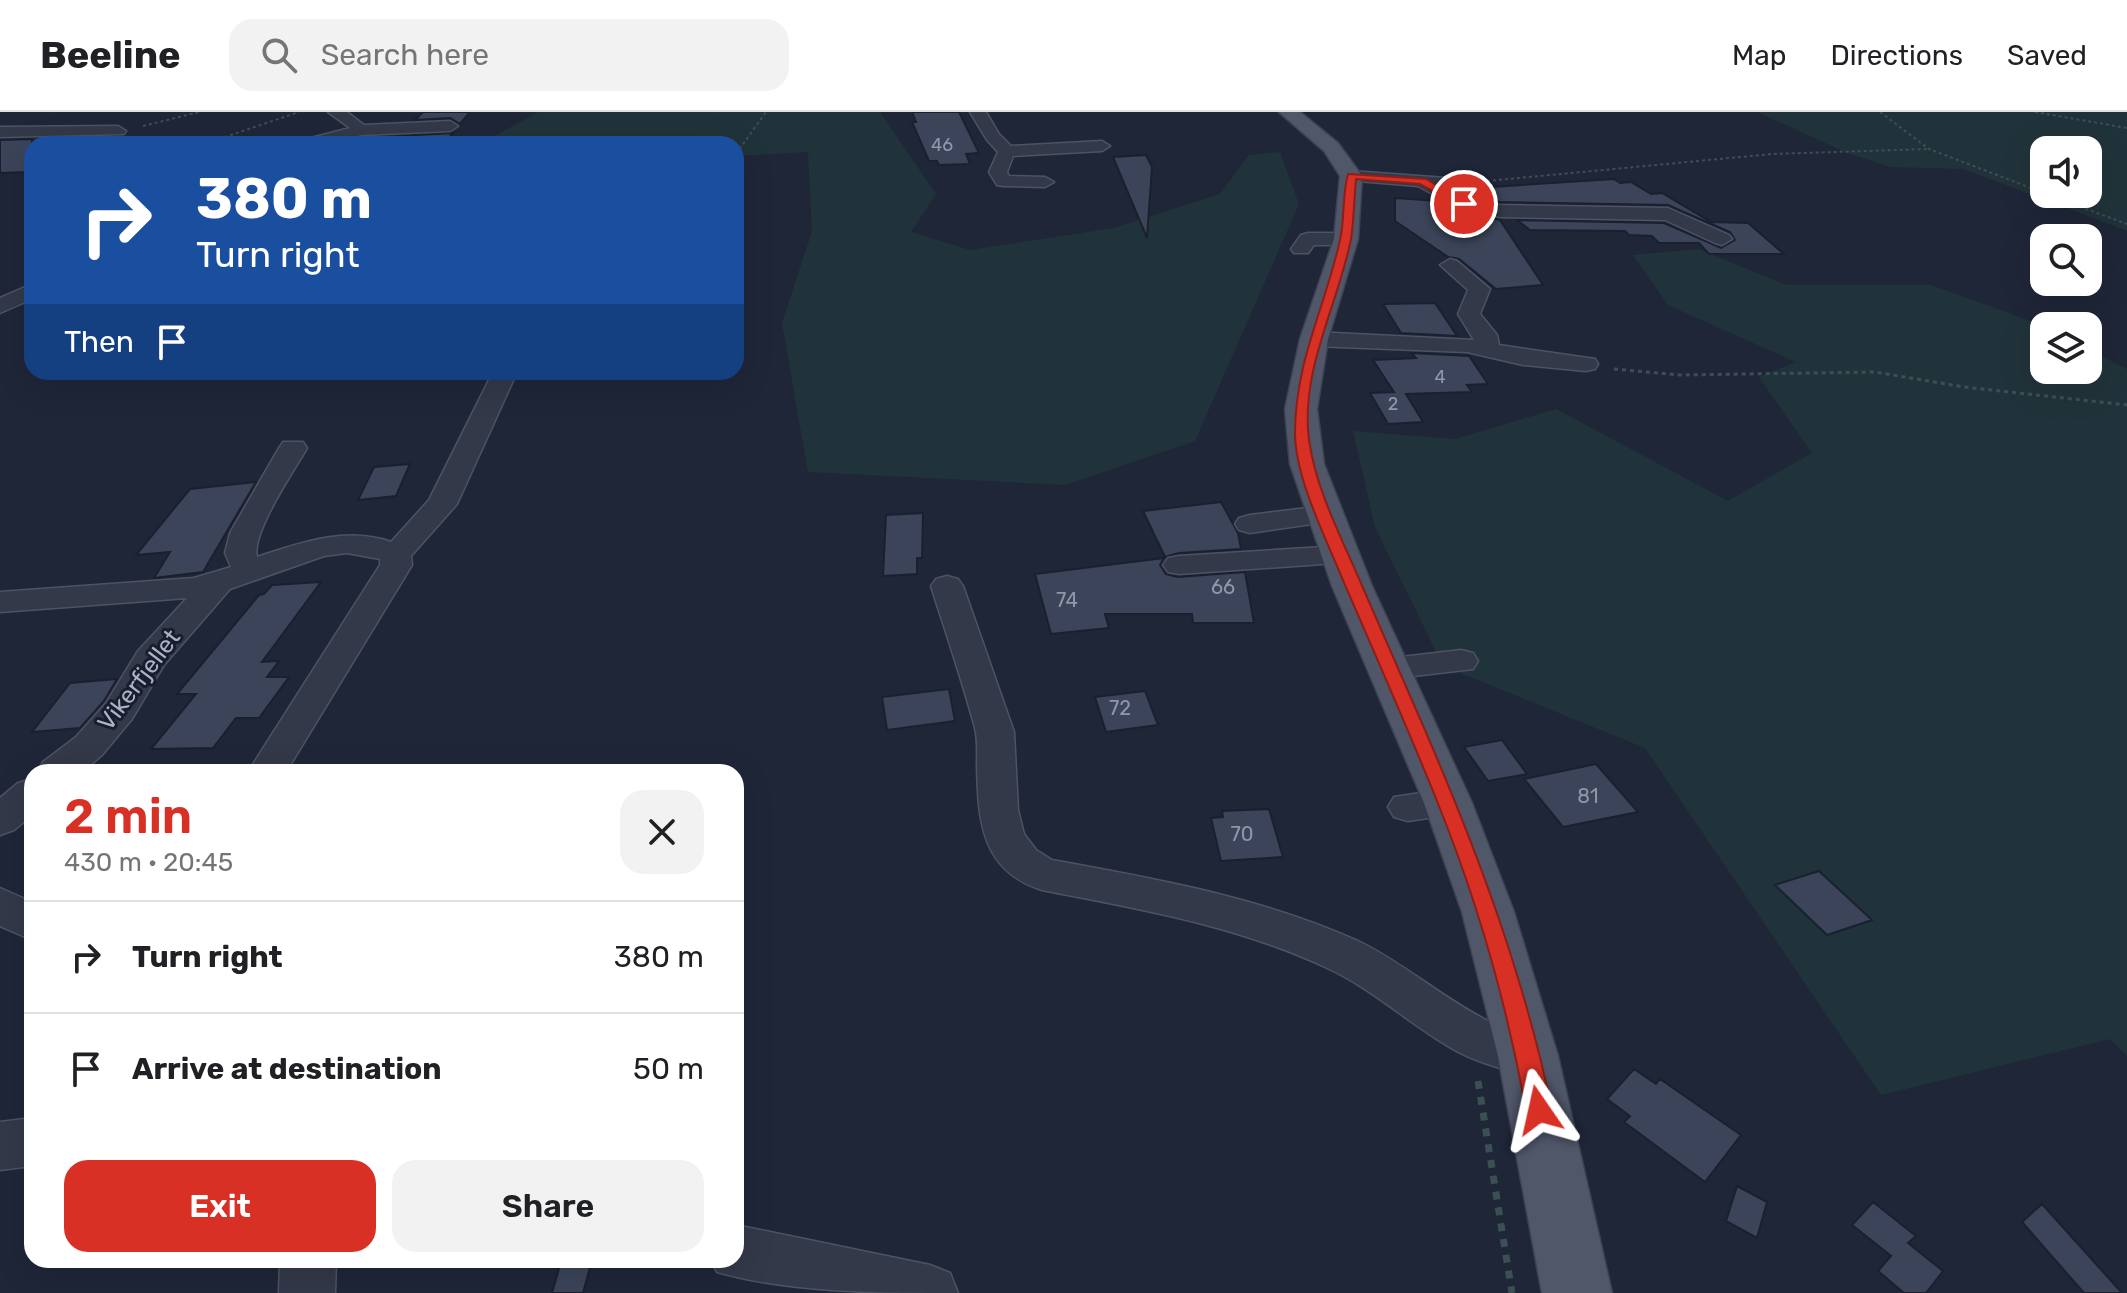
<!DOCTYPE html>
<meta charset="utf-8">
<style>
body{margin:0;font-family:Rubik,sans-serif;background:#f2f2f2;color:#202124;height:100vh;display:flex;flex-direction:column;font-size:30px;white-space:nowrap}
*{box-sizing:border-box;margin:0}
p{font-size:26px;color:#757577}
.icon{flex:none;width:44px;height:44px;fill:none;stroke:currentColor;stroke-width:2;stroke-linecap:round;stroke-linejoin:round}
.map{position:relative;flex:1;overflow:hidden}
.panel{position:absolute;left:24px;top:652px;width:720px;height:504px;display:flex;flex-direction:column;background:#fff;border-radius:24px;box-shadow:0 8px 32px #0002}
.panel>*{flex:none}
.banner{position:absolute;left:24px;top:24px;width:720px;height:244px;border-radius:24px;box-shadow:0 8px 32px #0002;background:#1a4fa0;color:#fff;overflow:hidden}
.buttons{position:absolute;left:2030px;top:24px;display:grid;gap:16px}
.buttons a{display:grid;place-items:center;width:72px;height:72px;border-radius:16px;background:#fff;box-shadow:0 8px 32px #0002;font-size:40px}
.pin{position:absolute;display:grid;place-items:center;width:68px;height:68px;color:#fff;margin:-34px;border:4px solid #fff;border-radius:50%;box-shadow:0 2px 8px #0007}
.me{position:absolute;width:88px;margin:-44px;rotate:349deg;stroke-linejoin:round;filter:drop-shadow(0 0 6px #0008)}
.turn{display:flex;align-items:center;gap:28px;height:168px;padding:0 40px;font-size:36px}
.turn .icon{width:104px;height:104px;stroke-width:2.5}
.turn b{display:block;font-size:56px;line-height:68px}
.then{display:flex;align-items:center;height:76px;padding:0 40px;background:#0003;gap:16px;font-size:30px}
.round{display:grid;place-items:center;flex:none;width:84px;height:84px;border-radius:24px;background:#f2f2f2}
.summary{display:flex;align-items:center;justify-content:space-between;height:136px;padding:0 40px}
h1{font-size:48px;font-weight:600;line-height:60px;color:#d93025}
.primary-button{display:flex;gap:16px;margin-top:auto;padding:16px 40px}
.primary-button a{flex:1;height:92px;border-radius:24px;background:#d93025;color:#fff;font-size:32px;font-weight:600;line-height:92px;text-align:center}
.primary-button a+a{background:#f2f2f2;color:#202124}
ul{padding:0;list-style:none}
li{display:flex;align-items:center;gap:24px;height:112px;padding:0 40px;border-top:2px solid #e0e0e0}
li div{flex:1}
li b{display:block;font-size:30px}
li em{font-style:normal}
header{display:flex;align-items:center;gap:48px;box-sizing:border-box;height:112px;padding:0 40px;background:#fff;border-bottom:2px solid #e0e0e0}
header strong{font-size:38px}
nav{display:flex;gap:44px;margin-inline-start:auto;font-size:28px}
.search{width:560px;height:72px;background:#f2f2f2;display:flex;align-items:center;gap:20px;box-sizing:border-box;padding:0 28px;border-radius:24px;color:#757577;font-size:30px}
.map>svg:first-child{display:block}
</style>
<header>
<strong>Beeline</strong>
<div class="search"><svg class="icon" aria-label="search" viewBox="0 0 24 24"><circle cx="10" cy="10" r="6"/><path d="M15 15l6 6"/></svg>Search here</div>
<nav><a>Map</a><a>Directions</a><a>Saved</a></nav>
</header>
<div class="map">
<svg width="2127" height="1181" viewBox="0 0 2127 1181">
<rect width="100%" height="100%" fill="#1f2638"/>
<path fill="#21333a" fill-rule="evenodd" d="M538 0H880L936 82 911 120 970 138 1114 116 1220 82 1249 43 1280 40 1299 92 1195 329 1065 373 808 360 782 211 812 119 808 40 736 44V32H471L489 27Z
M1757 0H2127V119L1964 57 1890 55 1845 40ZM2044 38H2088V82H2044Z
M1699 137 1786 173H1931L2044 214V258H2088V237L2127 257V944L2110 927 1881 983 1645 636 1443 554 1375 415 1353 319 1455 327 1556 297 1728 389 1812 341 1759 265 1796 250 1668 193 1633 143Z"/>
<path fill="#3b4459" stroke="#1a202f" stroke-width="2" d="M423 0H470L460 12 450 6 415 8Z
M912 0H959L979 41 966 42 970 52 939 53 937 49H929L912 10H916Z
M453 21 445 30 391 32 398 24Z
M32 27V60L0 61V28Z
M1146 43 1152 55 1147 126 1113 45Z
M1614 67 1620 71 1631 70 1651 82 1662 81 1711 110 1748 111 1784 142H1709L1699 131H1659L1652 124 1629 123 1625 119 1530 118 1517 108 1664 111 1721 136 1735 128 1730 120 1668 93 1500 90 1491 88 1475 76Z
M1395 86 1439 89 1452 96 1500 108 1543 173 1496 177 1459 147 1448 145 1395 109Z
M1435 191 1457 224 1401 221 1383 192Z
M1412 241 1469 244 1488 272 1467 273 1472 280 1406 282 1423 310 1388 312 1370 281 1394 280 1373 248 1416 246Z
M410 352 396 384 358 388 374 355Z
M256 370 203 460 154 466 170 440 136 443 190 377Z
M1221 390 1238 421 1241 437 1179 441 1165 445 1143 399Z
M923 401 922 446H917V462L883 464 886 403Z
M1164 446 1160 453 1166 462 1178 465 1245 460 1254 511H1193L1192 502H1105L1109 516 1051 522 1035 462Z
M321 470 262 550 279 549 267 565H289L259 606H236L213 636 151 637 196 582H177L259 483 264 482 272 473Z
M117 567 104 589 80 616 32 620 70 571Z
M949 577 955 609 887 618 882 585Z
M1145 579 1158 613 1106 620 1095 585Z
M1502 628 1527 662 1488 669 1464 635Z
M1596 652 1638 700 1563 715 1524 667Z
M1269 697 1283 745 1221 749 1211 706 1223 705 1222 699Z
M1819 759 1872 808 1827 823 1775 773Z
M1634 957 1656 972 1660 967 1741 1023 1705 1070 1624 1010 1630 1004 1607 987Z
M1737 1074 1767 1090 1757 1126 1726 1109Z
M1873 1090 1916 1124 1908 1131 1943 1159 1926 1181H1904L1878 1159 1891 1144 1852 1113Z
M2042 1092 2122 1181H2084L2022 1110Z
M591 1152 583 1181H552L560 1153Z"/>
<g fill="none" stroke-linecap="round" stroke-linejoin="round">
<defs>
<path id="minor" d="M328 0H347L364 13 450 9 458 14 450 19 361 23 328 32H301L303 28 350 16Z
M970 0H986L999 22 1011 34 1102 29 1110 34 1102 39 1013 44 1007 60 1009 64 1045 65 1054 70 1045 75 1003 74 997 73 989 60 998 40 987 28Z
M118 14 126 19 124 22 0 25V15Z
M1351 59 1446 66 1455 71 1447 76 1475 88 1500 93 1668 96 1729 123 1732 127 1722 133 1715 131 1665 108 1500 105 1453 93 1418 74 1345 68 1342 64 1345 60Z
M1308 121H1346L1356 127 1346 133H1314L1308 141H1294L1291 137 1301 123Z
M1450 147 1457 149 1490 177 1480 202 1497 223 1499 233 1595 247 1598 252 1595 257 1586 259 1523 253 1467 240 1314 234 1306 232 1302 227 1306 222 1314 220 1474 228 1458 202 1468 178 1440 153Z
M32 172V187L0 201V186Z
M493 260H517L457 392 411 444 412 453 286 660H248L380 453V447L347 441 324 444 230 477 164 553 132 607 102 643 82 660H38L43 650 76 625 106 591 138 539 187 486 0 500V480L194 466 231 455 225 441 230 421 279 336 283 330H303L307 336C294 359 251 421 257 445 300 431 346 414 391 430L429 388Z
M1323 394 1333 397 1338 403 1333 409 1250 421 1239 418 1235 412 1239 406 1250 403Z
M1340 434 1351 436 1355 443 1351 450 1179 462 1168 460 1163 453 1168 446 1179 444Z
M947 464 958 467 963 474 1014 620 1018 698 1024 722 1036 738 1052 748C1156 767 1260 785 1358 829 1404 851 1442 886 1488 909 1505 918 1526 922 1545 929L1552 944 1545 959 1528 965C1504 957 1475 950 1453 937 1409 912 1372 876 1325 855 1235 813 1139 797 1042 778 981 759 978 708 977 653 977 641 978 627 975 616 962 568 946 521 931 474L936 467Z
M1461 538 1473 541 1478 549 1473 557 1388 567 1376 564 1371 556 1376 548Z
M32 667V703L14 718 0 723V686L18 671Z
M1448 677 1462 681 1468 691 1462 701 1408 709 1394 705 1388 695 1394 685Z
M0 776 32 790V828L0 814Z
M32 1006V1054L0 1058V1010Z
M736 1113 930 1153 950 1161 958 1181C878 1181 792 1181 717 1160L711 1148H736Z
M280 1148H336L335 1181H279Z"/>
<path id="major" d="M1279 0H1300L1338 31 1362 64 1358 127 1328 227 1317 297 1324 352 1372 474 1472 691 1514 800 1558 944 1612 1181H1542L1498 944 1462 800 1424 691 1332 474 1290 352 1285 297 1300 227 1334 127 1340 64 1324 39Z"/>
</defs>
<use href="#minor" stroke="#4d5364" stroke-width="3"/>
<use href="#major" stroke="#3c4252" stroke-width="3"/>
<path stroke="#3c4f54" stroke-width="2" stroke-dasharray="3 3" stroke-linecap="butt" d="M1880 0 1929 37 2044 81
M2035 0 2127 16
M143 14 199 0
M165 32 219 27 299 0
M736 42 766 0
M1487 69 1772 42 1929 37
M2046 82 2127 112"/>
<path stroke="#3c4f54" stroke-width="3" stroke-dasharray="4 4" stroke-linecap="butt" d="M1614 257 1680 263 1875 260 1964 275 2127 293"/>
<path stroke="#3c4f54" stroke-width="7" stroke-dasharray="8 8" stroke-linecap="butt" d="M1478 969 1512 1181"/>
<use href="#minor" fill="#333949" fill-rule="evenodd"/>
<use href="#major" fill="#505769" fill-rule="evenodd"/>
</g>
<path fill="#d93025" stroke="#8d1f18" stroke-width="2" d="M1348 62 1426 67 1468 92 1460 94 1420 72 1356 67C1354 87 1354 108 1351 127 1338 193 1300 258 1309 328 1315 371 1335 413 1353 453 1372 497 1392 542 1411 586 1470 720 1522 854 1552 998L1548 1006 1539 1009 1530 1006 1526 998C1507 893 1477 788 1437 689 1407 614 1374 540 1342 466 1325 424 1296 368 1295 322 1295 249 1325 196 1340 128 1345 106 1342 83 1348 62Z"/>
<g text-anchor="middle" stroke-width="6" stroke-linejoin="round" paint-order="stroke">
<g font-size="18" fill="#9097ab">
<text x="942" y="39">46</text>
<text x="1440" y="271">4</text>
<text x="1393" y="298">2</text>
</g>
<g font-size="20" fill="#9097ab">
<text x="1223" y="482">66</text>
<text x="1067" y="495">74</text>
<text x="1120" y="603">72</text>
<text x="1588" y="691">81</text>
<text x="1242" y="729">70</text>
</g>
<g font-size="24" fill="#adb3c6" stroke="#181e2d">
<text transform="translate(139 568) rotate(-53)" y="8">Vikerfjellet</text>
</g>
</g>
</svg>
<div class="buttons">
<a><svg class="icon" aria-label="sound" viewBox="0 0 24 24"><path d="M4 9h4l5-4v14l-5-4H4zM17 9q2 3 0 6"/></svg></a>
<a><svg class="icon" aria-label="search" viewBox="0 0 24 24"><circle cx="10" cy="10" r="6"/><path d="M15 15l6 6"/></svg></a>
<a><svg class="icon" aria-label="layers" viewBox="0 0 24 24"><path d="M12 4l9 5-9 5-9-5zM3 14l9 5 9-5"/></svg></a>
</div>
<div class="pin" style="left:1464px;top:92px;background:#d93025"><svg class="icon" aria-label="arrive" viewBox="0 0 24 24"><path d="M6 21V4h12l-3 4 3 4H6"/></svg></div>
<svg class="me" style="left:1539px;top:998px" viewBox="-20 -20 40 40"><path d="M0-17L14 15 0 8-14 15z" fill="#d93025" stroke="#fff" stroke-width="4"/></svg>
<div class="banner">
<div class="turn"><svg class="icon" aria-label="right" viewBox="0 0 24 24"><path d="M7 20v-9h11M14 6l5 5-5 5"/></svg><div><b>380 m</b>Turn right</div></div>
<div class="then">Then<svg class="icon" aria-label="arrive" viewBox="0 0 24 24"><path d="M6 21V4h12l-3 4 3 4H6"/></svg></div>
</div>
<section class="panel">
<div class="summary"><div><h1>2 min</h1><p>430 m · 20:45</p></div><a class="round"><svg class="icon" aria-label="close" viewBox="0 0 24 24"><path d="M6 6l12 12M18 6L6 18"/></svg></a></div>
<ul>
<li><svg class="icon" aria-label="right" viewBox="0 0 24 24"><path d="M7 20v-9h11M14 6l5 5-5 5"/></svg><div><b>Turn right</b></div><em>380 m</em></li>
<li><svg class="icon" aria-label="arrive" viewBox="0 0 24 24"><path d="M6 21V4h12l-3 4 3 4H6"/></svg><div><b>Arrive at destination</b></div><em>50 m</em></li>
</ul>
<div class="primary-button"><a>Exit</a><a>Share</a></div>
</section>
</div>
